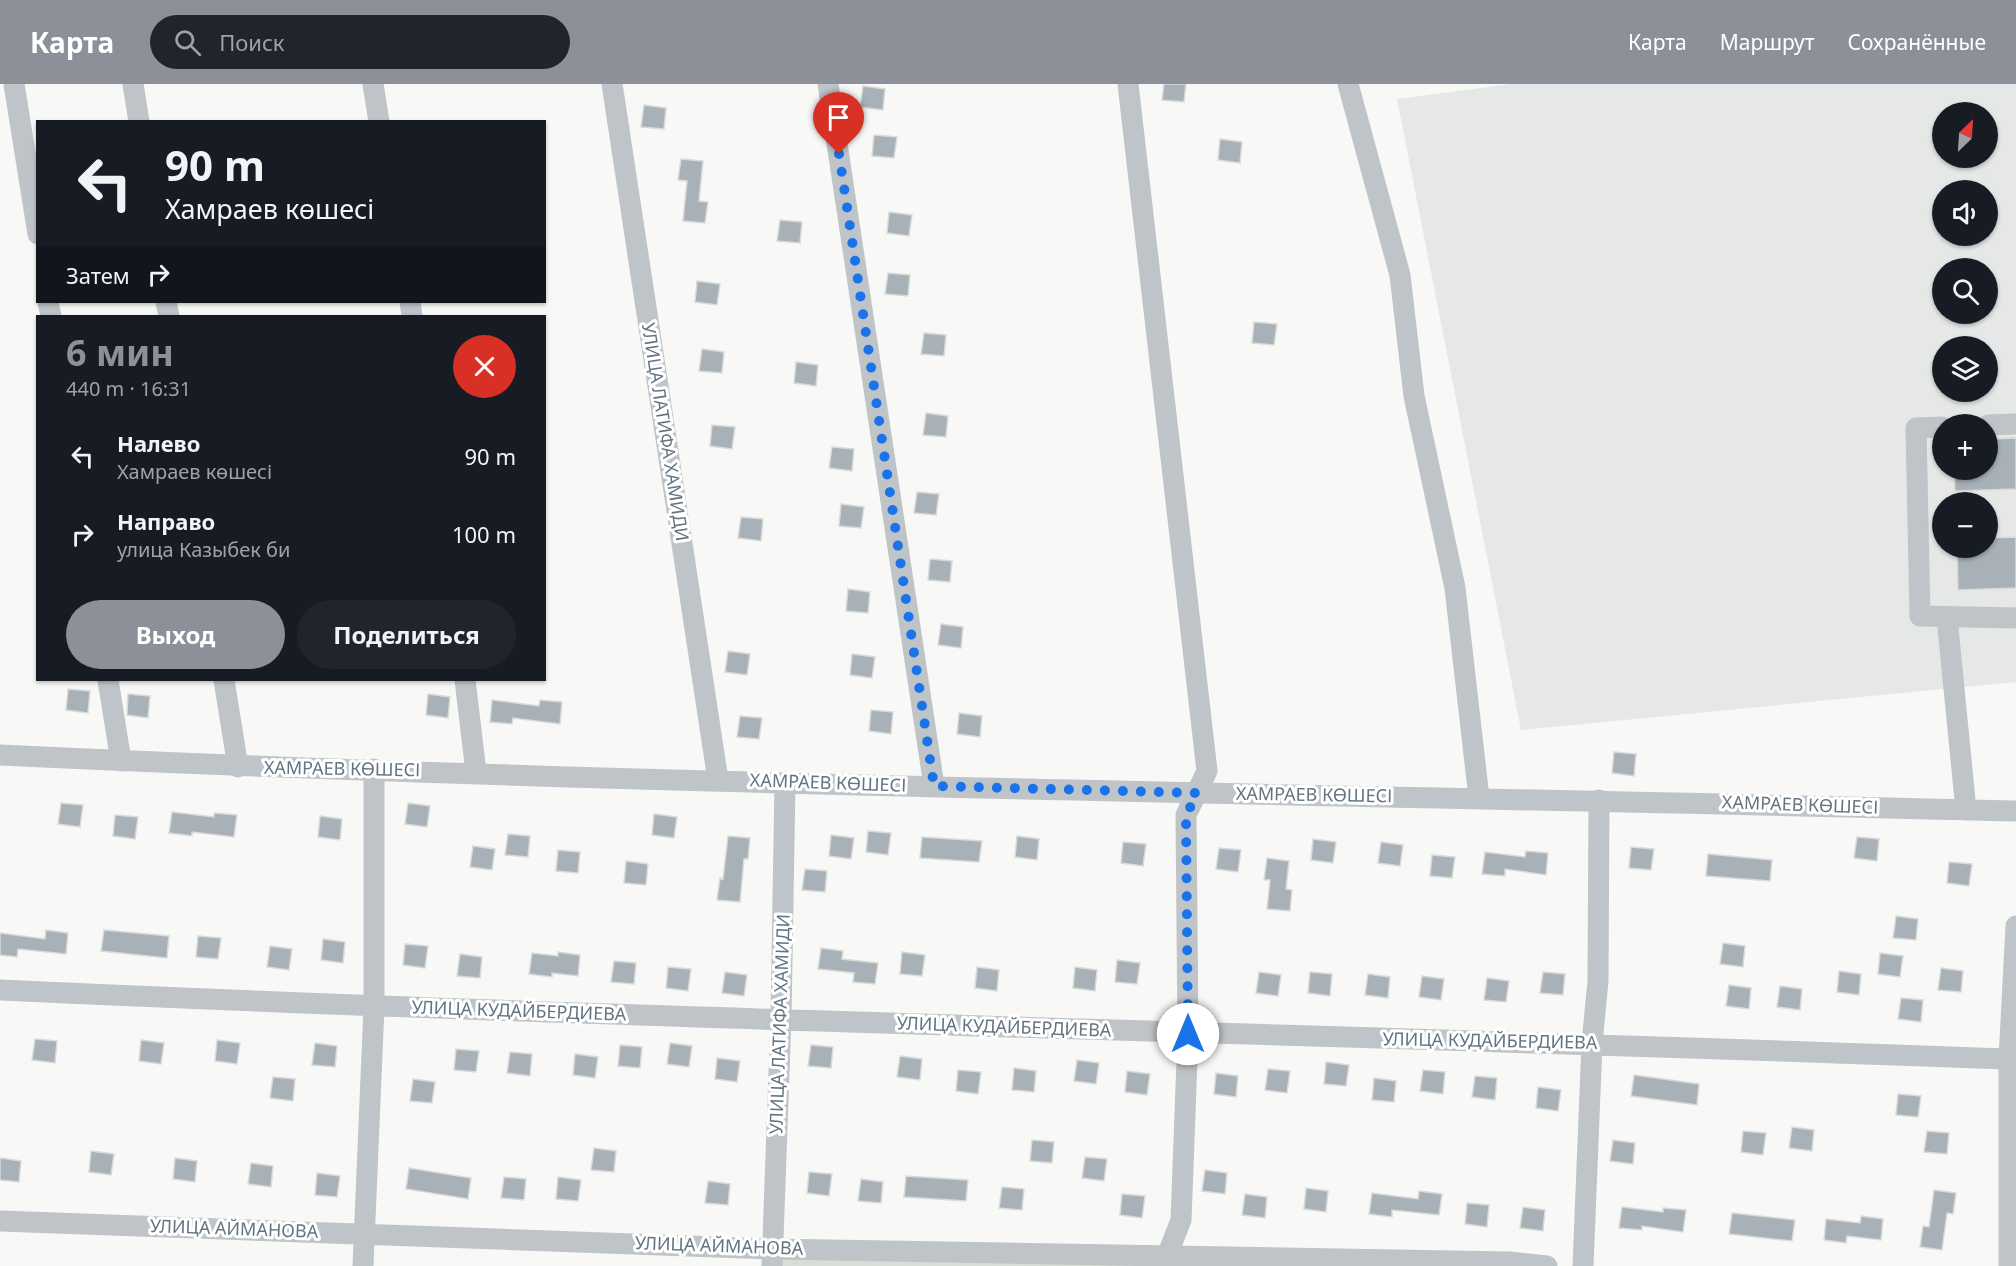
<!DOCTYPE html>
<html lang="ru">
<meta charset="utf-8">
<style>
body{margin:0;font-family:"Noto Sans",sans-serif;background:#20242c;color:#f1f3f6;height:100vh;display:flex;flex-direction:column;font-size:22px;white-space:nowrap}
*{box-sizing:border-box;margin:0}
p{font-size:20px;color:#9ea1a6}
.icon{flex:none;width:33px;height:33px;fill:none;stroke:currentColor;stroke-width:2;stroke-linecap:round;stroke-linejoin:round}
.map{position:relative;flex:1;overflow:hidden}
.sheet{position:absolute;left:36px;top:231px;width:510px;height:366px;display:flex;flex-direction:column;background:#171b24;border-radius:0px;box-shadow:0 2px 4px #0004}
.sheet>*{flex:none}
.guide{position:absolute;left:36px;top:36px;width:510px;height:183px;border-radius:0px;box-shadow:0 2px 4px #0004;background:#171b24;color:#f1f3f6;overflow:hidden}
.needle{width:39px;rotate:25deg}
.fabs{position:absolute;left:1932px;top:18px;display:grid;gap:12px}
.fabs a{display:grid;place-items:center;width:66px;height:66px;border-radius:50%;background:#171b24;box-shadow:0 2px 4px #0004;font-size:30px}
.pin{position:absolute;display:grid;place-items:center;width:51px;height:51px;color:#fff;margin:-62px -26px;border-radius:50% 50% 50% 0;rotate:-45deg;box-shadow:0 0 6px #0007}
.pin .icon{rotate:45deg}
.me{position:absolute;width:66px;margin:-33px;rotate:0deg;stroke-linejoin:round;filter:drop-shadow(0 0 4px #0008)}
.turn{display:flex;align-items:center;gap:21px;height:126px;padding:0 30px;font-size:27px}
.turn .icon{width:78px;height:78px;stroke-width:2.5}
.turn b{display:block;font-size:42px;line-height:51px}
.then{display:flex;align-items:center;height:57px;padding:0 30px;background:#0003;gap:12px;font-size:22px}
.round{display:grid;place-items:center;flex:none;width:63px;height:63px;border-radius:32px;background:#20242c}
.summary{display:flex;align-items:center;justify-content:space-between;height:102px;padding:0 30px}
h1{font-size:36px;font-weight:700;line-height:45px;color:#8c9099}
.cta{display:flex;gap:12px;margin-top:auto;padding:12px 30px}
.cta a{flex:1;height:69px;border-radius:36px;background:#8c9099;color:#fff;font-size:24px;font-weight:700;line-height:69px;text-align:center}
.cta a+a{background:#20242c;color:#f1f3f6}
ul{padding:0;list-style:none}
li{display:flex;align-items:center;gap:18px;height:78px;padding:0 30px}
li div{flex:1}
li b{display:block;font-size:22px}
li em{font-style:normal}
header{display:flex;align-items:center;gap:36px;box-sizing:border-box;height:84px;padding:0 30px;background:#8c9099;color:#fff}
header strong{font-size:28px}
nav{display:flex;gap:33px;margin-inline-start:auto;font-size:21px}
.search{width:420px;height:54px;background:#20242c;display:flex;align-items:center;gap:15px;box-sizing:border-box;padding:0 21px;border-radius:33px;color:#9ea1a6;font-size:22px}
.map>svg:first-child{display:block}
</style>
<header>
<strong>Карта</strong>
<div class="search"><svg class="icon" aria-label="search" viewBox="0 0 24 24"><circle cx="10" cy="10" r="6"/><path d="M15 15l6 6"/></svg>Поиск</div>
<nav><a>Карта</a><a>Маршрут</a><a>Сохранённые</a></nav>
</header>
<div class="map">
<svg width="2016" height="1182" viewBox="0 0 2016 1182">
<rect width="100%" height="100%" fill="#f8f8f6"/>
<path fill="#e6e7e7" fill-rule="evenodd" d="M1511 0H2016V598L1521 646 1397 15ZM1942 28H1988V74H1942ZM1942 106H1988V152H1942ZM1942 184H1988V230H1942ZM1942 262H1988V308H1942ZM1942 340H1988V386H1942ZM1942 418H1988V464H1942Z"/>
<path fill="#d8ddd5" d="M772 1165 1163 1182H772Z"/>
<path fill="#a8b1b7" stroke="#dadad8" stroke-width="1.5" d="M1164 0H1186L1184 18 1162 16Z
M863 2 885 5 883 26 860 23Z
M644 21 666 24 664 45 641 43Z
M874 51 897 53 894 74 872 72Z
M1220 55 1242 58 1240 79 1218 76Z
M681 75 703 77 699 117 708 118 705 139 683 137 687 97 678 96Z
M889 128 912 131 909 152 887 149Z
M780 136 802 138 800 159 777 157Z
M888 189 910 191 908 212 885 210Z
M697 197 720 200 717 221 695 218Z
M1254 238 1277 240 1274 261 1252 259Z
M924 249 946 251 944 272 921 270Z
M702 265 724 268 722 289 699 287Z
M796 278 818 281 816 302 794 299Z
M926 329 948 332 946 353 923 351Z
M712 341 735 343 732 365 710 362Z
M2016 354V405L1955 407 1954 386H1988V355Z
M832 363 854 365 852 387 829 384Z
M917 408 939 410 936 431 914 429Z
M841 420 864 423 861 444 839 442Z
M741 433 763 435 761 457 738 454Z
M2016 453V504L1958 506 1957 464H1988V454Z
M930 475 952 477 950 498 928 496Z
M848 505 870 508 868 529 846 527Z
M941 540 963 543 961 564 938 561Z
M728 567 750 570 747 591 725 588Z
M852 570 875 573 872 594 850 591Z
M68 605 90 607 88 629 66 626Z
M128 610 150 612 148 634 127 631Z
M428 610 450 613 448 634 426 631Z
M492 616 539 622 540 616 562 618 560 640 513 634 512 640 490 638Z
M871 626 893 628 891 650 869 647Z
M959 629 982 632 980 653 957 650Z
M740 632 762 634 759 655 737 653Z
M1614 668 1636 670 1634 692 1612 689Z
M61 719 83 721 80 743 58 740Z
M408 719 430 722 427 743 405 740Z
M172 728 214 733V729L237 731 234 753 192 748V752L169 749Z
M654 730 677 733 674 754 652 751Z
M115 731 138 733 135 755 113 752Z
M320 732 342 735 340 756 318 753Z
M868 747 891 749 888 771 866 768Z
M508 750 530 752 528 773 505 771Z
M831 751 854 754 851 775 829 772Z
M728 752 750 754 748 775H744L740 818 717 816 720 794 723 795Z
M1017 752 1039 755 1037 776 1015 773Z
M922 753 982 757 979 778 920 774Z
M1857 753 1879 755 1877 777 1854 774Z
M1313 755 1336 758 1333 779 1311 776Z
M1123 758 1146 760 1143 782 1121 779Z
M1381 758 1403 761 1400 782 1378 779Z
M473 762 495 765 492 786 470 783Z
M1631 763 1654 765 1651 786 1629 784Z
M1219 764 1241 766 1238 788 1216 785Z
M558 766 580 768 578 789 556 787Z
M1526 767 1548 769 1546 791 1505 785V792L1482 790 1485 768 1525 773Z
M1708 770 1772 776 1770 797 1706 792Z
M1432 771 1455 773 1452 794 1430 792Z
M1267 774 1289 777 1286 805 1292 806 1290 827 1267 825 1270 796H1264Z
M626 777 648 780 646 801 624 799Z
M1949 778 1972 780 1969 802 1947 799Z
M805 785 827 787 825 808 802 806Z
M1896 832 1918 835 1916 856 1893 854Z
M46 846 68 849 66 870 18 865 17 873 0 871V849L45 855Z
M104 846 169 852 167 874 101 867Z
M198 852 221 854 218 875 196 873Z
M323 855 345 858 343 879 321 876Z
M1723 859 1745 862 1743 883 1720 880Z
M405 860 428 862 425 884 403 881Z
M270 862 292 865 289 886 267 883Z
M821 864 843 867 842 875 878 879 875 900 853 898 854 889 818 885Z
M558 868 580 871 578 892 552 889V893L529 890 532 869 558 872Z
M902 868 925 871 922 892 900 890Z
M1880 869 1903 872 1900 893 1878 890Z
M460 870 482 873 480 894 457 892Z
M1117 876 1140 879 1137 900 1115 898Z
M614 877 636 879 634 900 611 898Z
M668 883 691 885 688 907 666 904Z
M977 883 999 886 997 907 975 904Z
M1075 883 1097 886 1095 907 1073 904Z
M1941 884 1963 887 1961 908 1938 906Z
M1839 887 1861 890 1859 911 1837 908Z
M725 888 747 891 744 912 722 909Z
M1259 888 1281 891 1278 912 1256 909Z
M1310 888 1332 890 1330 912 1308 909Z
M1543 888 1565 890 1563 911 1540 909Z
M1368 890 1390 893 1388 914 1365 911Z
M1422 892 1444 895 1441 916 1419 913Z
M1487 894 1509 897 1506 918 1484 916Z
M1729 901 1751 904 1749 925 1726 922Z
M1780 902 1802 905 1800 926 1777 923Z
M1901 914 1923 916 1921 938 1898 935Z
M35 955 57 957 55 979 32 976Z
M141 956 164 959 161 980 139 977Z
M217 956 240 959 237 980 215 977Z
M315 959 337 962 335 983 312 981Z
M670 959 692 962 689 983 667 980Z
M620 961 642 963 640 984 618 982Z
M811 961 833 963 831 984 808 982Z
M456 965 479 967 476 988 454 986Z
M510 968 532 970 530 992 507 989Z
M575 970 598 973 595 994 573 991Z
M900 972 922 975 920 996 897 993Z
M717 974 740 977 737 998 715 995Z
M1077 976 1099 979 1096 1000 1074 997Z
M1326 978 1349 981 1346 1002 1324 1000Z
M1014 984 1036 987 1034 1008 1012 1006Z
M1268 985 1290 987 1287 1009 1265 1006Z
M958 986 981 988 978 1010 956 1007Z
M1423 986 1445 988 1443 1010 1420 1007Z
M1127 987 1150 990 1147 1011 1125 1008Z
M1216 989 1238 992 1236 1013 1214 1010Z
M1634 991 1699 1000 1697 1021 1631 1012Z
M1475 992 1497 994 1495 1016 1472 1013Z
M273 993 295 995 293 1017 270 1014Z
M1374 994 1396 997 1394 1018 1372 1016Z
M413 995 435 998 432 1019 410 1017Z
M1538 1003 1561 1006 1558 1027 1536 1024Z
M1898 1010 1921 1012 1918 1033 1896 1031Z
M1792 1043 1814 1046 1812 1067 1789 1064Z
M1743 1047 1766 1049 1763 1071 1741 1068Z
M1927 1047 1949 1049 1947 1070 1924 1068Z
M1032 1056 1054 1058 1052 1079 1030 1077Z
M1613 1056 1635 1059 1633 1080 1610 1077Z
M594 1064 616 1067 614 1088 591 1086Z
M91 1067 114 1070 111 1091 89 1088Z
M1085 1073 1107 1075 1104 1097 1082 1094Z
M0 1074 21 1077 19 1098 0 1096Z
M175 1074 197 1077 195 1098 173 1095Z
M251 1079 273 1082 271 1103 248 1100Z
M409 1084 471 1094 468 1115 406 1105Z
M1205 1086 1227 1089 1225 1110 1202 1107Z
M809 1088 832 1090 829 1112 807 1109Z
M317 1089 340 1092 337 1113 315 1111Z
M906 1092 968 1096 966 1117 904 1113Z
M504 1093 526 1095 524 1116 501 1114Z
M558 1093 581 1096 578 1117 556 1115Z
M861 1095 883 1098 881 1119 858 1117Z
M708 1097 730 1100 728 1121 705 1119Z
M1002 1103 1024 1105 1022 1126 999 1124Z
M1306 1104 1328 1107 1326 1128 1304 1125Z
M1934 1106 1956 1109 1953 1130 1947 1129 1942 1166 1920 1163 1923 1142 1929 1143Z
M1419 1107 1442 1110 1439 1131 1392 1126V1133L1369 1130 1372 1109 1418 1115Z
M1122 1110 1145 1112 1142 1134 1120 1131Z
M1245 1110 1267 1113 1265 1134 1242 1131Z
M1467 1119 1489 1121 1487 1143 1465 1140Z
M1523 1123 1545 1126 1543 1147 1520 1144Z
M1622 1123 1663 1128V1124L1686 1126 1683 1148 1642 1142V1146L1619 1144Z
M1732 1129 1795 1136 1792 1157 1729 1150Z
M1861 1132 1883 1135 1881 1156 1847 1152 1846 1159 1824 1156 1826 1135 1860 1139Z"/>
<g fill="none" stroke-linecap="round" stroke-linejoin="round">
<path stroke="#bfc4c8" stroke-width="21" d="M14 0 38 150
M133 0 139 38
M373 0 379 38
M612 0 718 696
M828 0 934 702
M1128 0 1207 687 1186 731 1188 950 1181 1136 1163 1182
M1348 0 1400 191 1414 312 1455 504 1479 714
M48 218 51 232
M166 218 169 232
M410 218 412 232
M1988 341 2016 340
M1942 343 1916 344 1920 532 2016 534
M1947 534 1966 726
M108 596 121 677
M224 596 238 683
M465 596 476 688
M0 671C671 703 1344 710 2016 727
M0 906C669 937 1339 950 2009 975
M0 1137 772 1165 1509 1178 1547 1182
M363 1182 374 923V685
M772 1182 781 934 785 698
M1583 1182 1592 959 1598 897 1599 716
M2009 1182V975L2016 842"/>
</g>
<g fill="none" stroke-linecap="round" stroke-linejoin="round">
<path stroke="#1a73e8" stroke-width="10" stroke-dasharray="0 18" d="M839 70 934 702 1197 709 1186 732 1188 950"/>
</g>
<g text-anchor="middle" stroke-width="6" stroke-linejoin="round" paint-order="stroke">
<g font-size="18" fill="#637580" stroke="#fff">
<text transform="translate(665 348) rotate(81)" y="6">УЛИЦА ЛАТИФА ХАМИДИ</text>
<text transform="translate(342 685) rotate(1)" y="6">ХАМРАЕВ КӨШЕСІ</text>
<text transform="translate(828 699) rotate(2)" y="6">ХАМРАЕВ КӨШЕСІ</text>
<text transform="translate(1314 711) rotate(1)" y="6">ХАМРАЕВ КӨШЕСІ</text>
<text transform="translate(1800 721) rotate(2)" y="6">ХАМРАЕВ КӨШЕСІ</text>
<text transform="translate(519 927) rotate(2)" y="6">УЛИЦА КУДАЙБЕРДИЕВА</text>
<text transform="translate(780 940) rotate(-88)" y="6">УЛИЦА ЛАТИФА ХАМИДИ</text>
<text transform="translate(1004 943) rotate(2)" y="6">УЛИЦА КУДАЙБЕРДИЕВА</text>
<text transform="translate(1490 957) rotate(1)" y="6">УЛИЦА КУДАЙБЕРДИЕВА</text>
<text transform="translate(234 1145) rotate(2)" y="6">УЛИЦА АЙМАНОВА</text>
<text transform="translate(719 1162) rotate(2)" y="6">УЛИЦА АЙМАНОВА</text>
</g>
</g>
</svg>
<div class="fabs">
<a><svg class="needle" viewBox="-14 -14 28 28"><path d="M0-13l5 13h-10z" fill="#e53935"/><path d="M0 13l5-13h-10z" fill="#9ea1a6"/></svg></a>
<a><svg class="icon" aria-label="sound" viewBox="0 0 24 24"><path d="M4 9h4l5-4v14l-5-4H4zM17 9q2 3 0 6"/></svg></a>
<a><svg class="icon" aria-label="search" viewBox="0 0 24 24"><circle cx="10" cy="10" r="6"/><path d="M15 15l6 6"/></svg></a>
<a><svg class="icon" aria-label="layers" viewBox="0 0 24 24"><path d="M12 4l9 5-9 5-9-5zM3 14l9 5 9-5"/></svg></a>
<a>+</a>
<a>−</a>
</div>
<div class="pin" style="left:839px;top:70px;background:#d93025"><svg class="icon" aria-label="arrive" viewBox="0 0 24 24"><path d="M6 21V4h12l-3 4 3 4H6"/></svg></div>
<svg class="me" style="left:1188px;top:950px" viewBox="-20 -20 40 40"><circle r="19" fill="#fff"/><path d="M0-13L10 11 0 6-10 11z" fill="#1a73e8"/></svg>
<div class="guide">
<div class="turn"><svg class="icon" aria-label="left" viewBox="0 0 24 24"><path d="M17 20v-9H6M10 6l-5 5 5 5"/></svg><div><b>90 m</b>Хамраев көшесі</div></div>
<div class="then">Затем<svg class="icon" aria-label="right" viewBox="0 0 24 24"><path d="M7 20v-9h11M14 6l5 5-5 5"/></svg></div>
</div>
<section class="sheet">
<div class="summary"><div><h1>6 мин</h1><p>440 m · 16:31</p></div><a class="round" style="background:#d93025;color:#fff"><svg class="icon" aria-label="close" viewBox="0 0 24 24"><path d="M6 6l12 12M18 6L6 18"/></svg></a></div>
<ul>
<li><svg class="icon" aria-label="left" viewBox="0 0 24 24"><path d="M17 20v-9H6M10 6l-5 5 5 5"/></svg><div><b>Налево</b><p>Хамраев көшесі</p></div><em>90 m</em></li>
<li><svg class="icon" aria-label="right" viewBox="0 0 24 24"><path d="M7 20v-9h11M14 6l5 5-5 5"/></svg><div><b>Направо</b><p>улица Казыбек би</p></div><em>100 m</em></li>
</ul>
<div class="cta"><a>Выход</a><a>Поделиться</a></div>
</section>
</div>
